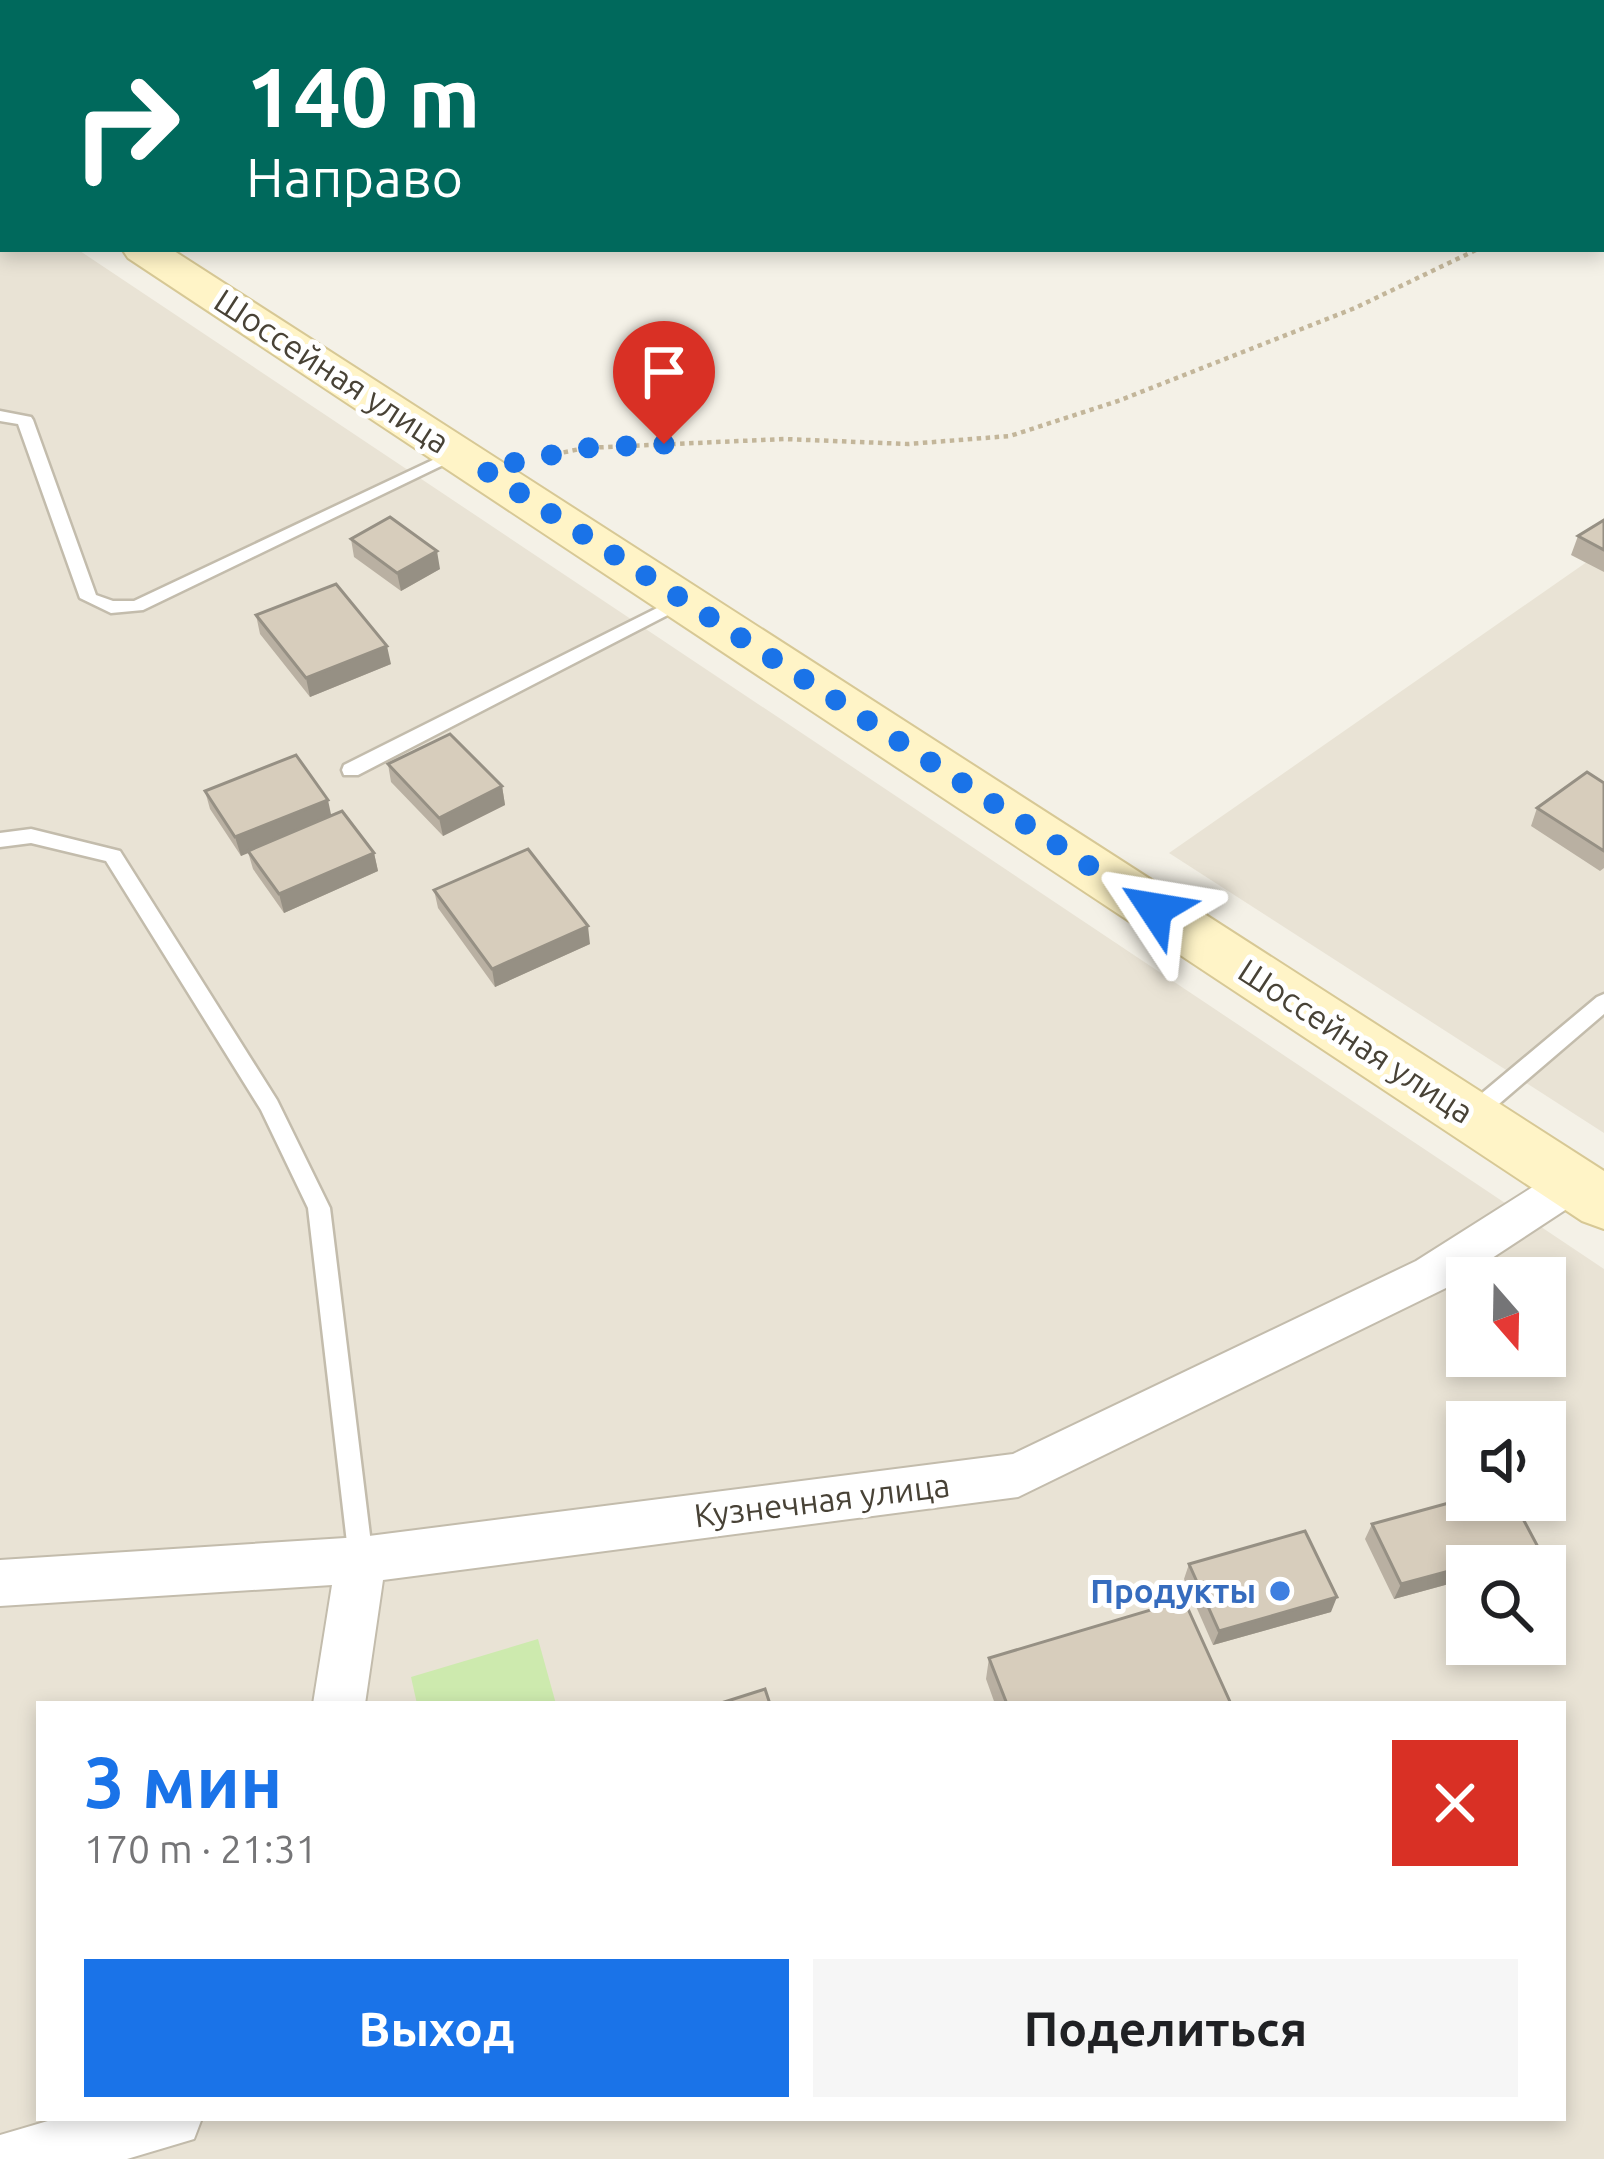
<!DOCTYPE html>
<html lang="ru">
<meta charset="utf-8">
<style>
body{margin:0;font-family:Ubuntu,sans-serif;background:#f6f6f6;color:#202124;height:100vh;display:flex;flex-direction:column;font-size:45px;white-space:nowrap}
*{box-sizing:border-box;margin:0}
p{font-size:39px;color:#757577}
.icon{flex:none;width:66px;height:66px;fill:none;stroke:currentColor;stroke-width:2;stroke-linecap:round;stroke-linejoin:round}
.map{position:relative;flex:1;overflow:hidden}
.sheet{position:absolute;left:36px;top:1701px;width:1530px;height:420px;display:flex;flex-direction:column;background:#fff;border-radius:0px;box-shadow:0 6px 18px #0003}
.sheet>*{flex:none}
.hud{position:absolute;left:0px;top:0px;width:1605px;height:252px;box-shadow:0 6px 18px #0003;background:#00695c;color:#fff;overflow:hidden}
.needle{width:78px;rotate:160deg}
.buttons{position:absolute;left:1446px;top:1257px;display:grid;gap:24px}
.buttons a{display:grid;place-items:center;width:120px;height:120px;border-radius:0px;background:#fff;box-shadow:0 6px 18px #0003;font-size:60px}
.pin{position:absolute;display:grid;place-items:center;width:102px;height:102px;color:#fff;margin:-123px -51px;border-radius:50% 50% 50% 0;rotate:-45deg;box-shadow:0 0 12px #0007}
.pin .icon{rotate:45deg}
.me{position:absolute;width:132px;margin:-66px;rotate:303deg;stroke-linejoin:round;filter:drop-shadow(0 0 9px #0008)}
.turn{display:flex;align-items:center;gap:42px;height:252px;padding:0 48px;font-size:54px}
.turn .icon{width:156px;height:156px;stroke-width:2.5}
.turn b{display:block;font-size:84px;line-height:102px}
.round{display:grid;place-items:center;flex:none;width:126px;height:126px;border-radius:0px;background:#f6f6f6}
.overview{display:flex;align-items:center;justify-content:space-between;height:204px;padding:0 48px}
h1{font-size:72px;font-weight:700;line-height:90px;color:#1a73e8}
.cta{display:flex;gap:24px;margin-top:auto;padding:24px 48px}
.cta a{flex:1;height:138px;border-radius:0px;background:#1a73e8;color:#fff;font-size:48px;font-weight:700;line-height:138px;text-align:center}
.cta a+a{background:#f6f6f6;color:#202124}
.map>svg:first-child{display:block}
</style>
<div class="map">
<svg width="1604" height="2159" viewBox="0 0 1604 2159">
<rect width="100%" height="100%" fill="#f4f1e7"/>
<path fill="#e9e3d5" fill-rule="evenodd" d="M0 0H492L495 3H3V94Z
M0 198 3 249H77L1604 1269V2159H0ZM1467 1278H1545V1356H1467ZM1467 1422H1545V1500H1467ZM1467 1566H1545V1644H1467ZM39 1704H1563V2118H39Z
M1604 550V1133L1169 853Z"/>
<path fill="#cdeaae" d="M538 1639 556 1704H417L411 1677Z"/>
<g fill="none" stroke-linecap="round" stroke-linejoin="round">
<defs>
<path id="lane" d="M0 411 31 417 33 420 96 595 113 601H134L454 450H466L468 453 143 610 111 613 80 598 18 424 0 421Z
M683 595 689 596V604L358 775H344L342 770 344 765Z
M31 829 120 851 277 1100 330 1208 373 1560 370 1568 361 1571 352 1568 349 1560 308 1208 261 1110 106 861 31 843 0 847V833Z
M1604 994V1014L1479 1121H1463L1460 1115 1463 1109 1597 997Z"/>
<path id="street" d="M3 12V28L0 29V13Z
M1573 1165 1588 1171 1595 1183 1588 1195 1448 1287 1018 1497 383 1580 365 1704H313L332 1585 0 1606V1560L361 1537 1013 1454 1416 1261 1558 1171Z
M58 2118H202L194 2139 127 2159H0V2135Z"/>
<path id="secondary" d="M0 145 3 146V171L0 170Z
M122 249H171L1604 1171V1229L1582 1221 128 258Z"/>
</defs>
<use href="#lane" stroke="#c3bcac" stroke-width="5"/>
<use href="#street" stroke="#c3bcac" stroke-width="4"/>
<use href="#secondary" stroke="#d7c895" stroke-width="4"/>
<path stroke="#c3b69a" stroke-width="4.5" stroke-dasharray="4.5 4.5" stroke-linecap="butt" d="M546 456 585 448 784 439 908 444 1010 436 1118 401 1355 308 1478 249"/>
<use href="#lane" fill="#fff" fill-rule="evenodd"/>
<use href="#street" fill="#fff" fill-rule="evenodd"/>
<use href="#secondary" fill="#fff4c7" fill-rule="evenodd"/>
</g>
<path fill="#b9b0a2" d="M1604 520V572L1571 555 1578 536Z
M351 539 440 569 401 591 354 557Z
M256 615 391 664 310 697 260 634Z
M388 764 502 786 505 805 443 836 391 782Z
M1604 783V868L1600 871 1531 826 1537 808Z
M205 791 332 815 374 853 378 871 284 913 253 869 248 852 241 856 210 809Z
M434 890 590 944 495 987 438 908Z
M1372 1524 1529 1562 1514 1566H1467V1579L1394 1599 1365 1539Z
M1189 1564 1331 1612 1213 1645 1184 1579Z
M989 1658 1231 1704H995L986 1679Z"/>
<path fill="#969084" d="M437 551 440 569 401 591 397 573Z
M387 646 391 664 310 697 306 678Z
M502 786 505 805 443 836 439 818Z
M328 800 332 819 241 856 235 837Z
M374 853 378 871 284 913 279 894Z
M588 926 590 944 495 987 492 969Z
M1538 1547 1529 1562 1514 1566H1468Z
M1467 1566V1579L1394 1599 1401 1584Z
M1337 1597 1331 1612 1213 1645 1219 1631Z"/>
<path fill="#d7cdbc" stroke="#969084" stroke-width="3" d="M142 0H230L233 3H144Z
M390 517 437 551 397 573 351 539Z
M1604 520V550L1578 536Z
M336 584 387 646 306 678 256 615Z
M450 734 502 786 439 818 388 764Z
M296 755 328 800 235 837 205 791Z
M1587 772 1604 783V851L1537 808Z
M342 811 374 853 279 894 248 851Z
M528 849 588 926 492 969 434 890Z
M1467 1498V1500H1513L1538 1547 1401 1584 1372 1524Z
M1305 1531 1337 1597 1219 1631 1189 1564Z
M1184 1600 1231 1704H1007L989 1658Z
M765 1689 770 1704H718Z"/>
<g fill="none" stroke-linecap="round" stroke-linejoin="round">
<path stroke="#1a73e8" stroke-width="21" stroke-dasharray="0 37.8" d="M664 444 585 448 483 469 1155 909"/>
</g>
<circle fill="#3f7fe0" stroke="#fff" stroke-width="4.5" cx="1280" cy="1591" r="12"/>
<g text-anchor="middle" stroke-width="10" stroke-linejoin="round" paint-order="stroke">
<g font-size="33" fill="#484236" stroke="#fff">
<text transform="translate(332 371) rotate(33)" y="12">Шоссейная улица</text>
<text transform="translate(1356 1041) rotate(33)" y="12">Шоссейная улица</text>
<text transform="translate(822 1500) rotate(-7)" y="12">Кузнечная улица</text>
</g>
<g font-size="33" font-weight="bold" fill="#366cbe" stroke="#fff" text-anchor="end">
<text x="1256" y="1603">Продукты</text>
</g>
</g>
</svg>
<div class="buttons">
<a><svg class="needle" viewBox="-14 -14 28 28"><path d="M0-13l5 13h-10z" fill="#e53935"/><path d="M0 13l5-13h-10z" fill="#757577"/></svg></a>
<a><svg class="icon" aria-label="sound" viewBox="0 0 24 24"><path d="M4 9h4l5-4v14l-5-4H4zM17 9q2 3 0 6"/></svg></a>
<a><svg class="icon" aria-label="search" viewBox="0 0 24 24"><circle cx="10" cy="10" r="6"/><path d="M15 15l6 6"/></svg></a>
</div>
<div class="pin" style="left:664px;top:444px;background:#d93025"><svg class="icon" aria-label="arrive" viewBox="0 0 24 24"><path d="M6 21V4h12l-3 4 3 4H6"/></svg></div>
<svg class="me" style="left:1155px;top:909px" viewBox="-20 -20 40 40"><path d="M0-17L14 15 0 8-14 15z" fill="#1a73e8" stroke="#fff" stroke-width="4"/></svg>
<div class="hud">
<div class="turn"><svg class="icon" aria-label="right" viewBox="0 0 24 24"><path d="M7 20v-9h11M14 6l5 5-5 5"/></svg><div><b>140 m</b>Направо</div></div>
</div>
<section class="sheet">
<div class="overview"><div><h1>3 мин</h1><p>170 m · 21:31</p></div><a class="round" style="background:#d93025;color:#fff"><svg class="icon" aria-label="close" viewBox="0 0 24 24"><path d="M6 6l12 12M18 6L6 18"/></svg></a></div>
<div class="cta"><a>Выход</a><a>Поделиться</a></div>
</section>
</div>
